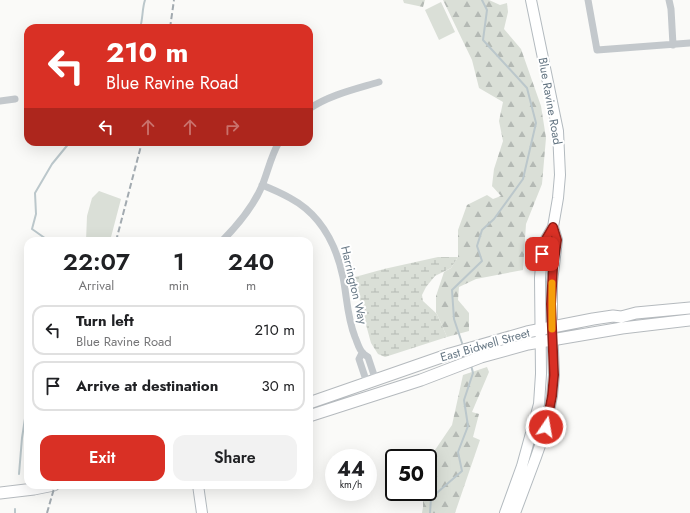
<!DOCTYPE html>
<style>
body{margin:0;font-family:Jost,sans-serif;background:#f2f2f2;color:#202124;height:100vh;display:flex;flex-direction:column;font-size:15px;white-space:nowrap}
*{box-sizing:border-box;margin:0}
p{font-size:13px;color:#757577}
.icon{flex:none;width:22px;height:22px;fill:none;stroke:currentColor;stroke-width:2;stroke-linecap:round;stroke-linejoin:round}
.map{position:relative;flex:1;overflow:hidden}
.sheet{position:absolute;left:24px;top:237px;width:289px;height:252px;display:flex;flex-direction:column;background:#fff;border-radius:12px;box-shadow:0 4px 16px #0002}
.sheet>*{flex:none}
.banner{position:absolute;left:24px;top:24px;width:289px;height:122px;border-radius:12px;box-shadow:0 4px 16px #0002;background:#d93025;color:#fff;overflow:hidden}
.speed{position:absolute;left:325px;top:449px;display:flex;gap:8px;font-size:20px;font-weight:700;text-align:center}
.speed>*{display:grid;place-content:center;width:52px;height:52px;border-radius:50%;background:#fff;box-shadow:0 4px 16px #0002;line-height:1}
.speed small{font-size:10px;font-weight:400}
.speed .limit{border:2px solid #111;border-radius:6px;background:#fff;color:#111}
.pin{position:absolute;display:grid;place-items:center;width:34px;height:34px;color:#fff;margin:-17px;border-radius:8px;box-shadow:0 2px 6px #0006}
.me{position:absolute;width:44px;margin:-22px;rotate:12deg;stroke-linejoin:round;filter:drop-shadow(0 0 3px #0008)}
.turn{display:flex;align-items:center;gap:14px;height:84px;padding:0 16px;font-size:18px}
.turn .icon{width:52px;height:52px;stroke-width:2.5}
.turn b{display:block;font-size:28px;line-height:34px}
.lanes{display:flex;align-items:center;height:38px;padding:0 16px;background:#0003;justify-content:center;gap:20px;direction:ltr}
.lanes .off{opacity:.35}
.eta{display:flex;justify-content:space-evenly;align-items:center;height:68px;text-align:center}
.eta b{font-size:24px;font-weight:600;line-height:28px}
.primary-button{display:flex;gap:8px;margin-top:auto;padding:8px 16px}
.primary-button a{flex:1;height:46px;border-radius:12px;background:#d93025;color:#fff;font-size:16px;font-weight:600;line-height:46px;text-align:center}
.primary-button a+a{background:#f2f2f2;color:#202124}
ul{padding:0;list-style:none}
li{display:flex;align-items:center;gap:12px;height:50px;margin:0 8px 6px;padding:0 8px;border:2px solid #e0e0e0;border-radius:12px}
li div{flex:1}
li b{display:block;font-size:15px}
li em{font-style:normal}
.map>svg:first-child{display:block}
</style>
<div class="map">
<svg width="690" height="513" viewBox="0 0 690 513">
<defs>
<pattern id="forest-firs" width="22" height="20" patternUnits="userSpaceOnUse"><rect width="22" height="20" fill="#dadfd7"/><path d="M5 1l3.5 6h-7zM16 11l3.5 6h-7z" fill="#b4b9b4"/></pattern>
<pattern id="wetland-marsh" width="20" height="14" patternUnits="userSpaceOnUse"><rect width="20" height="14" fill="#dadfd7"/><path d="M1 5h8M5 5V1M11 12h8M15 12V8" fill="none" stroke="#b4b9b4"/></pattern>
</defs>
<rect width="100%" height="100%" fill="#fafaf8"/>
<path fill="#dadfd7" d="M441 2 455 32 439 40 425 10Z
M99 191 121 199 110 241H86L87 216 92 198Z"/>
<path fill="url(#forest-firs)" d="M403 0H425L423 7 404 3Z
M443 0H489L500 5 507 3 508 12 504 29 521 49 541 106 546 138 542 184 526 224 523 270 476 279 459 287 458 300 469 313V331L447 337 437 314 436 313V296L444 272 451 268 458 257V230L467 205 487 195 493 199 501 196 492 186 494 169 503 141 499 121 503 102 479 88 472 60Z
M487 367 489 372 472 412 479 414 473 437 480 440 455 513H422L423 507V492H428V458H426L427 456 435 450 452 425 463 375Z"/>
<path fill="url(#wetland-marsh)" d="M438 257H458L451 268 435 276 426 287 422 295 423 301 437 314 447 337 385 357 378 354 371 343 362 310 355 277 384 269Z"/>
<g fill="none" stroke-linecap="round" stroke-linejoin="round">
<path stroke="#bbc7cb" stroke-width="2" d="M140 28C143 19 142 9 145 0
M49 241 32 229 36 214 35 193 52 164 70 142
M463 346 454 319 452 290 482 261 477 246 482 230 494 219 523 179 536 123 527 88 483 40 487 10 482 0
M19 474 22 438 28 399
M15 509V513
M430 513 431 498 462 471 458 452 468 426 464 400 473 373 471 365"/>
<defs>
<path id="secondary" d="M198 485 202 513
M505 513 522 466 539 404 541 374 540 278 542 254 546 239 553 227 558 198 560 175 558 131 531 0
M515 513 536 457 543 437 548 417 552 396 554 375 552 327V282L557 240 553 227"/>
<path id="primary" d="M309 403 450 354 527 332 593 319 613 316 621 317 636 313 690 308
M309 416 421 380 481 357 528 344 622 328 690 320
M0 493 34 489 54 485"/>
</defs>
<use href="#secondary" stroke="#b3babf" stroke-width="12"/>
<use href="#primary" stroke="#b5babe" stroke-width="13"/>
<path stroke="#c3c8cc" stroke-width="7" d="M588 0 597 50 690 43
M669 0 671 9 673 45
M0 101 15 99
M309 109C329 95 356 89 379 82
M262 185C272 189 281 193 290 198 320 214 336 244 343 277 347 297 347 317 355 337 357 341 359 350 363 353 364 355 366 355 368 357L376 381
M222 241C239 224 253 207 262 186 268 171 271 156 279 142
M362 353 359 359 367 383"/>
<use href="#secondary" stroke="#fff" stroke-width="10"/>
<use href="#primary" stroke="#fff" stroke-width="11"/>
<path stroke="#a2aab0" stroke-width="2" stroke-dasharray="6 3" stroke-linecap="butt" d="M170 28 174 0
M116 241 142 142
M47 513 55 485"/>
</g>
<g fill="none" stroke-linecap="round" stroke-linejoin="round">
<defs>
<path id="route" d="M542 254 546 239 553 227 557 240 553 268 551 304 554 375 552 396 546 427"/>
</defs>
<use href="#route" stroke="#8d1f18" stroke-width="10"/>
<use href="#route" stroke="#d93025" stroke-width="7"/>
<path stroke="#f59e0b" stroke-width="7" d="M552 283V329"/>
</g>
<g text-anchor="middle" stroke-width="4" stroke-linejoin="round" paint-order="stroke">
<g font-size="12" fill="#657683" stroke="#fff">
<text transform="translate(550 101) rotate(80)" y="4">Blue Ravine Road</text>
<text transform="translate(354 285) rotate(77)" y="4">Harrington Way</text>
<text transform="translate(485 345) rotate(-16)" y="4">East Bidwell Street</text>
</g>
</g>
</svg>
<div class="speed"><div>44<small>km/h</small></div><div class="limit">50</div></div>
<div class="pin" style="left:542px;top:254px;background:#d93025"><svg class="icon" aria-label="arrive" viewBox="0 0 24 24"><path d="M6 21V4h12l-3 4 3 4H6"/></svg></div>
<svg class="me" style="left:546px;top:427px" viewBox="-20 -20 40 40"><circle r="17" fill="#d93025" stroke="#fff" stroke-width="3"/><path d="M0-11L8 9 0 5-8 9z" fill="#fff"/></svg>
<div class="banner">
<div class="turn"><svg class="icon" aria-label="left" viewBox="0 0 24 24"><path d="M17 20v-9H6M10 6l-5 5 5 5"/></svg><div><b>210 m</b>Blue Ravine Road</div></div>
<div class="lanes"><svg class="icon" aria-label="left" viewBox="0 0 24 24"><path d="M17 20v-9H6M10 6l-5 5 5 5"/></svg><svg class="icon off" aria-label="ahead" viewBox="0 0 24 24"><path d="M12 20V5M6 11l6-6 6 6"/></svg><svg class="icon off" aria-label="ahead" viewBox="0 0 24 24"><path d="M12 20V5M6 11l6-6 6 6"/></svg><svg class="icon off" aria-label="right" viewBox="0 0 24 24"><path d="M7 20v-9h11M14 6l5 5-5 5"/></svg></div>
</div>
<section class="sheet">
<div class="eta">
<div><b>22:07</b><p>Arrival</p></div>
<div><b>1</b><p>min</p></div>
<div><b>240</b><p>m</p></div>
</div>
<ul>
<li><svg class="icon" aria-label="left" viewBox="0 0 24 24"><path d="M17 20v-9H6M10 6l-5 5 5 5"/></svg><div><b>Turn left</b><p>Blue Ravine Road</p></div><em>210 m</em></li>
<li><svg class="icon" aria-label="arrive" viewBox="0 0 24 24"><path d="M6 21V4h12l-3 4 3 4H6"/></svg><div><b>Arrive at destination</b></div><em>30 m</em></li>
</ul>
<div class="primary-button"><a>Exit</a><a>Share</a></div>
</section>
</div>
